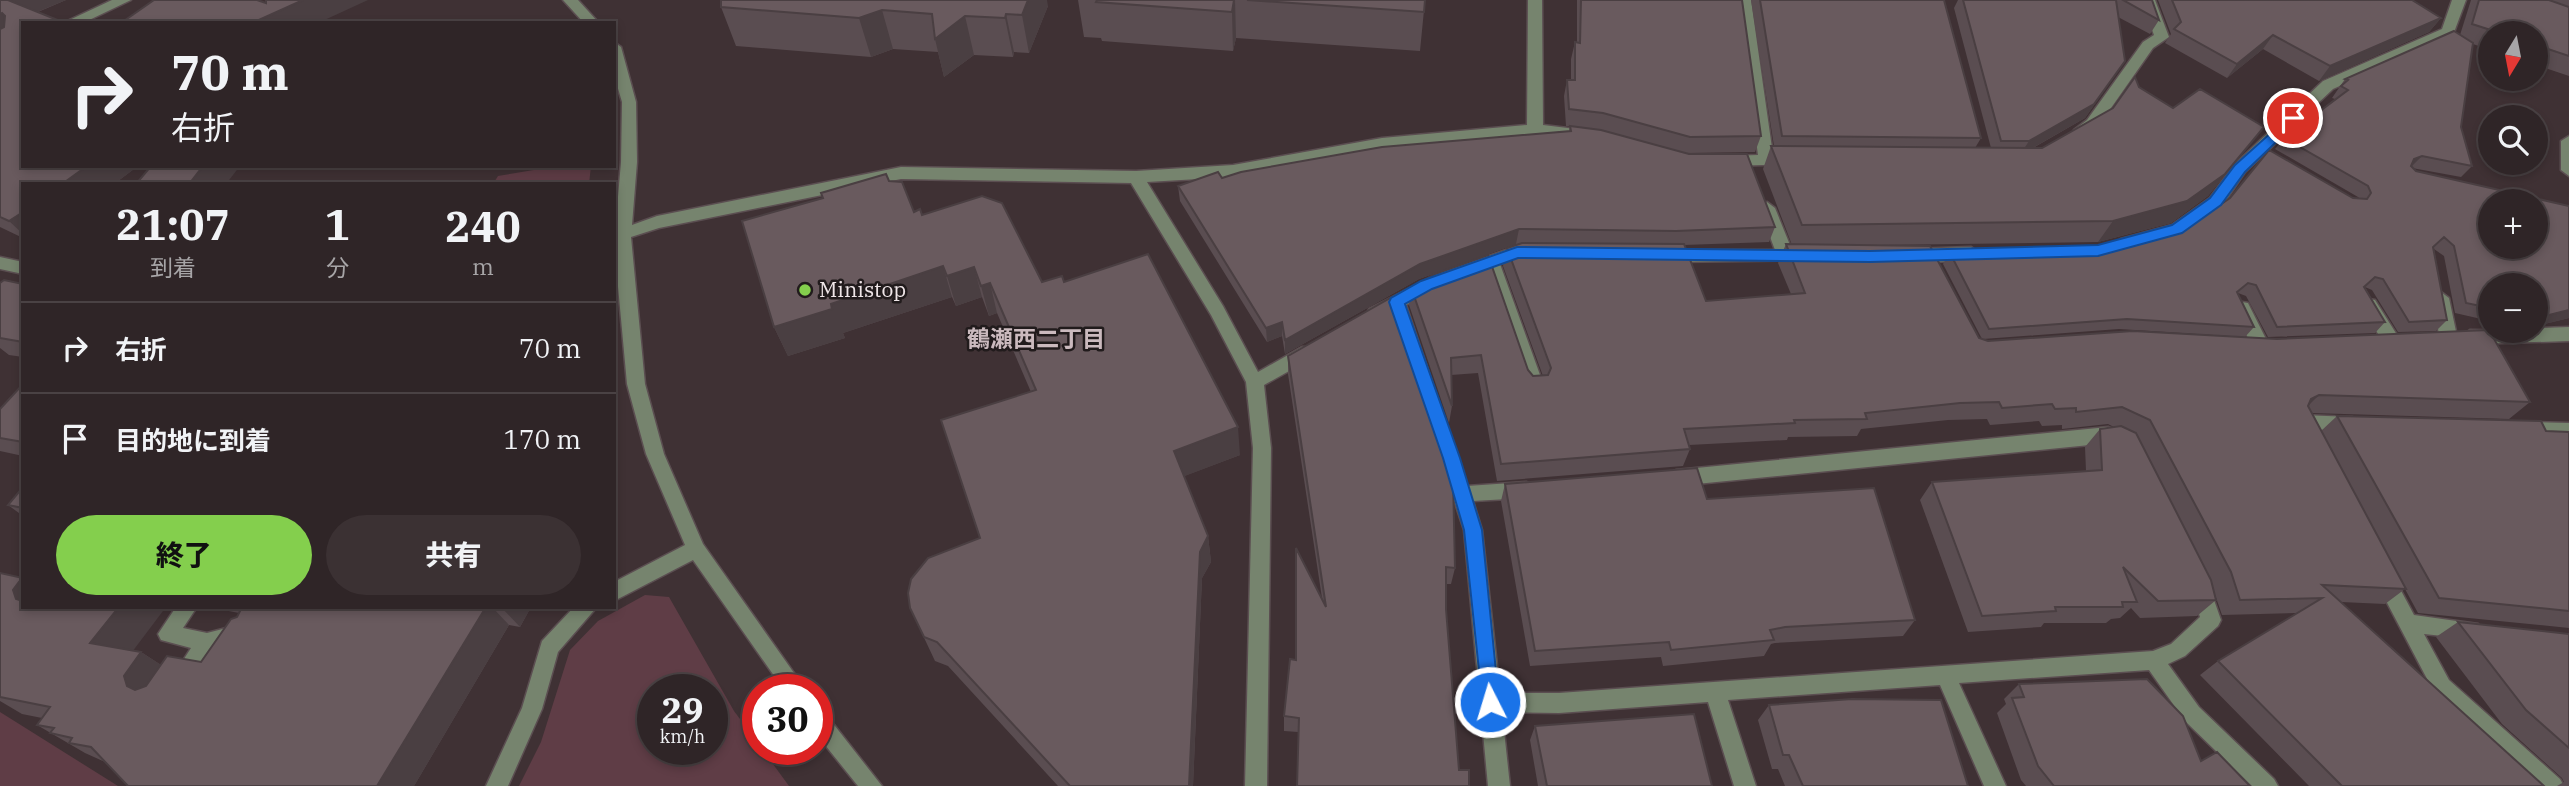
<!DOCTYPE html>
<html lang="ja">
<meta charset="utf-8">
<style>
body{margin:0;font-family:"IBM Plex Serif","Noto Sans JP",serif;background:#3b3133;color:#f1f3f6;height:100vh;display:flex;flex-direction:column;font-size:26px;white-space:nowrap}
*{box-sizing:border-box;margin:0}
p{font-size:23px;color:#a7a5a7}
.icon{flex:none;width:38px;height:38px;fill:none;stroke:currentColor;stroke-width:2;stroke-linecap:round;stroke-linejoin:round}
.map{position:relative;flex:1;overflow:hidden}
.sheet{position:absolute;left:21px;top:182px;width:595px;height:427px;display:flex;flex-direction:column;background:#2f2527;border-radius:0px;box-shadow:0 4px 10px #0003,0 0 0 2px #4a4244}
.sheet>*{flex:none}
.top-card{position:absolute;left:21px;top:21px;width:595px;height:147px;border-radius:0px;box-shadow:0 4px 10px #0003,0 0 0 2px #4a4244;background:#2f2527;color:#f1f3f6;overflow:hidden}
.needle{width:46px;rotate:190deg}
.fabs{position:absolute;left:2478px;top:21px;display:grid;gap:14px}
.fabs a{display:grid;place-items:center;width:70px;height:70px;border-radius:50%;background:#2f2527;box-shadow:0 4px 10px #0003,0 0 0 2px #4a4244;font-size:35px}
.speed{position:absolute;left:637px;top:674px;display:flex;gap:14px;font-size:35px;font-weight:700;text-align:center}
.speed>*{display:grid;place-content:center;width:91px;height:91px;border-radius:50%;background:#2f2527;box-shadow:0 4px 10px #0003,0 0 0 2px #4a4244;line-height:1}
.speed small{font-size:18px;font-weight:400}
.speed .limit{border:10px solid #d22;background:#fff;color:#111}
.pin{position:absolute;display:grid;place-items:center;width:60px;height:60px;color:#fff;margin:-30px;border:4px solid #fff;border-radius:50%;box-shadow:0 2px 7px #0007}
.me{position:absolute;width:77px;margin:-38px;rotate:355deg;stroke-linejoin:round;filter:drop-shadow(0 0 5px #0008)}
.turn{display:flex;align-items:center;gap:24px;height:147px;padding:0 35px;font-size:32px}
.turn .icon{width:91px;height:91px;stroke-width:2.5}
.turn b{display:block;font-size:49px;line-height:60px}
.eta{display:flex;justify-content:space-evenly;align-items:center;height:119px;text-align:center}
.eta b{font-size:42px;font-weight:800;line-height:49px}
.action{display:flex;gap:14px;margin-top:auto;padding:14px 35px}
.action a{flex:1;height:80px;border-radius:42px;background:#84cf4d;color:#111;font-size:28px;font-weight:800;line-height:80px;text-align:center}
.action a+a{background:#3b3133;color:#f1f3f6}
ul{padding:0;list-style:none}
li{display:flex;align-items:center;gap:21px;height:91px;padding:0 35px;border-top:2px solid #4a4244}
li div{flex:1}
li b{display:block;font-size:26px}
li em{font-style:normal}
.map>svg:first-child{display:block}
</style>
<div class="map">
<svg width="2569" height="786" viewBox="0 0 2569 786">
<rect width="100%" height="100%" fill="#3f3134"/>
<path fill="#5f3d46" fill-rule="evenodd" d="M558 166H591L589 184H493L498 176Z
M645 595 669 597 734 711 758 743V749H762L789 786H519L541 742 570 650 598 621ZM653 690H712V749H653Z
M0 712 118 786H0Z"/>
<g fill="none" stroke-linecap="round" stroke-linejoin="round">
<defs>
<path id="minor" d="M112 0H131L83 23H63Z
M563 0H578L599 23H584Z
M1528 0H1542L1543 125 1584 130 1589 131 1592 135 1589 139 1535 135 1382 148 1233 177 1147 182 1223 306 1258 372 1302 347H1314L1317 352 1314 357 1264 385 1271 448 1267 786H1245L1253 448 1246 382 1211 315 1131 183 901 179 659 228 631 237 645 384 664 454 703 544 806 690H784L693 560 614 601V582L685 545 646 454 627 384 614 243 621 162 622 102 614 75V42L621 47 636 102 637 162 632 225 657 216 901 167 1136 171 1233 165 1382 138 1527 125Z
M1737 0H1751L1773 155 1795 156 1798 160 1795 164 1727 166 1719 161 1727 156 1758 155Z
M2141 0H2155L2169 37 2153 48 2097 128 2087 134H2077L2074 130 2087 120 2143 42 2154 35Z
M2452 0H2466L2453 35 2333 89 2245 172 2222 206 2183 233 2127 249 2121 247 2119 243 2121 239 2172 225 2210 198 2235 164 2323 81 2442 29Z
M2569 136V176L2561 170V141Z
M1767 202 1775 208 1792 250 1809 252 1811 256 1809 260 1666 262 1658 256 1666 250H1775L1759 208Z
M1517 246 1532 248 1534 252 1532 256 1500 264 1544 386 1541 391H1529L1526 386 1486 270 1470 275 1462 269 1464 265Z
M1971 247 1979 253C1972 263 1910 265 1903 255L1911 249Z
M0 257 23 262V274L0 269Z
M1430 278 1438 284 1436 288 1406 305 1467 486 1526 482 1532 484 1535 490 1532 496 1526 498 1473 501 1482 530 1500 693H1559L2153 651 2171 644 2200 617 2190 586 2193 580 2200 577 2207 580 2221 620 2218 626 2185 656 2168 664 2199 707 2274 779 2278 786H2252L2185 721 2149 670 1959 683 2006 786H1984L1940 685 1728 700 1756 786H1734L1708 702 1559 713 1502 712 1510 786H1488L1464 530 1392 312 1375 321 1367 314 1369 309Z
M2441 292 2449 298 2458 341 2449 348 2440 341 2433 298Z
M2369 299 2375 300 2399 338 2402 343 2399 348H2387L2363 310 2361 305 2363 300Z
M2242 302 2248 303 2270 347 2267 352H2255L2252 347 2234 308Z
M2569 327V341L2470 344 2462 337 2470 330 2536 331V328Z
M2302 415 2352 417 2358 419 2361 424 2358 429 2315 430 2312 435H2300L2293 422 2296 417Z
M2524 422 2569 423V437L2518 434 2515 429 2518 424Z
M2108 427 2120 432 2123 437 2120 442 1676 486 1670 483 1667 478 1670 473 1676 470Z
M2383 568 2390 570 2414 615 2478 624 2481 630 2478 636 2471 639 2424 634 2449 680 2560 779 2564 786H2537L2435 694 2373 576 2376 570Z
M176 607H197L183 628 207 633 238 625 245 628 248 634 245 640 213 649 188 686 181 688 174 686 171 679 191 648 161 640 158 634Z
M574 607H597L558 652 542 709 508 786H486L522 708 542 641Z
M817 709 824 712 882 786H858L817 735Z"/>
</defs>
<use href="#minor" stroke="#5b4e51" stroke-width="3"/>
<use href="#minor" fill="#76846e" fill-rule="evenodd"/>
</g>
<path fill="#5a4d51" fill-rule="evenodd" d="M0 0H66L38 12 23 166H138L114 184H23V238L0 227Z
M1078 0H1425L1420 51 1236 38 1233 51 1102 41 1101 38 1084 37Z
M1577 0H1742L1761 136 1755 152 1687 153 1747 154 1775 227 1769 242 1684 245 1706 301 1791 294 1778 263 1786 244 1792 245 1763 169 1771 146H1774L1751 0H1944L1981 138 1975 148H1991L1954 8 1958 0H2152L2159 20 2150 34 2118 17 2125 61 2085 118 2033 148H2042L2113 108 2135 77 2139 87 2173 108 2200 89 2264 127 2208 196 2171 223 2098 242 1881 245 1930 246 1979 338 1982 339 1943 264 1950 253 2094 248 2168 233 2201 218 2230 198 2269 150 2353 198H2359L2358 197 2275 149 2284 138 2335 99 2332 98 2345 79 2454 31 2460 35 2471 0H2569V76L2536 65V33H2490V50L2473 44 2461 127 2472 166 2461 177 2412 168 2416 171 2569 206V318L2536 326V285H2490V321L2455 313 2444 256 2434 249 2447 320 2436 331 2398 332 2372 290 2365 287 2385 322 2375 333 2268 337 2246 296 2238 293V294L2254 327 2245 337 2119 329 1983 339 1988 341 2133 331 2277 339 2489 330 2530 402 2509 419 2311 413 2321 431 2337 416 2541 421 2546 431 2569 432V628L2418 613 2405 589 2385 604 2341 602 2544 786H2309L2200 675 2218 661 2297 613 2222 615 2212 586 2216 600 2197 616 2140 618 2131 608 2120 618 2111 619 2106 623H2044L2041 627 1968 632 1920 500 1932 482 2086 471 2085 447 2100 429 2114 427 2108 424 2062 429V425L2042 426 2039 421 1990 425 1987 419 1948 420 1861 429 1857 436 1788 437 1787 440 1689 445 1690 449 1683 466 1497 481 1478 373 1451 375 1452 406 1449 423 1409 305 1411 287 1435 274 1488 255 1528 370 1533 376H1543L1503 266 1507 248 1519 244H1516L1419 279 1285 354 1282 336 1267 342 1180 201 1178 186 1218 172 1222 178 1241 172 1382 147 1569 131 1570 126H1566L1564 96 1567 80H1571V59L1575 42H1577ZM2490 201H2536V247H2490Z
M2158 0H2412L2441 18 2429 32 2319 81 2263 49 2227 78 2165 43 2171 34Z
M1048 6 1029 53 1014 52 1013 57 974 55 944 77 938 52 893 49 871 57 736 46 721 7Z
M889 181 914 212 922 215 1042 282H1064L1240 455 1184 476 1208 536 1211 562 1202 578 1193 786H1058L948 666 935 661 910 608 980 538 1031 392 997 313 989 316 982 297 956 306 952 297 843 333 845 338 788 356 774 327Z
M0 283 23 284V357L9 355 0 348Z
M1288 356 1455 568 1451 584H1446V609L1459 770 1469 786 1298 732 1284 731V716L1296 660 1322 598 1288 374Z
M23 384V456L0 451V409Z
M1505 484 1707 499 1915 620 1903 636 1775 643 1771 644 1764 656 1663 666 1661 657 1530 666 1501 501Z
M23 487V516L8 505Z
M0 573 23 578V607L133 650 141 652 161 665 201 662 239 613 208 607H531L520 627 509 625 414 786H128L105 762 85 753 37 725 42 718 22 714 0 701Z
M2458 622 2569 634V786H2557L2564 782 2562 778 2502 724 2436 637Z
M2019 684 2201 761 2250 786H2026L2021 780 1997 713 2006 704 2004 699Z
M1769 705 1968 786H1785L1778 769H1772L1758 720Z
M1535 726 1712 786H1538L1530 740Z"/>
<path fill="#4a3f42" d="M3 0H66L20 19Z
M303 0H368L318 23H252Z
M1028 0H1047L1048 6 1029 53 1022 15Z
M1235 0 1236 38 1233 51 1232 12Z
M882 10 893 49 871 57 859 18Z
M2 13 22 36 0 45V14Z
M1006 14 1014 52 1013 57 1005 18Z
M965 16 974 55 944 77 935 39Z
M2441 18 2429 32 2319 81 2330 66Z
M2273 35 2263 49 2227 78 2237 64Z
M2125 61 2085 118 2020 155 2029 141Z
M2264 127 2208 196 2171 223 2098 242 2113 221Z
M2422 156 2411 167 2404 170 2414 159Z
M87 166H138L114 184H62Z
M203 166H240L226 184H189Z
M23 212V234L9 221Z
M1519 229 1516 244 1419 279 1285 354V340L1420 264Z
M943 266 952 297 843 333 845 338 788 356 774 327 831 304Z
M974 267 982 297 956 306 947 276Z
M990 283 997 313 989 316 981 286Z
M2569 310V318L2537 326 2549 315Z
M1282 322V336L1267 342 1266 328Z
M2319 395 2302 412 2311 399Z
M1238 427 1240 455 1177 479 1174 451Z
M1208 536 1211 562 1202 578 1193 786H1189L1200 552Z
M19 582 23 585V603L16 599 13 590Z
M119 607H166L123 664 90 643Z
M486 607H492L509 625 414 786H377Z
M501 607H531L520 627Z
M141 652 172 672 156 697 127 686 124 676Z"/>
<path fill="#695a5e" stroke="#4a3f42" stroke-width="2" fill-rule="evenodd" d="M0 0H8L65 23H23V166H87L62 184H23V212L9 221 0 217V29L4 27 5 16 2 13 0 14Z
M154 0H257L266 3V0H303L252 23H121Z
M721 0H1028L1022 15 1006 14 1005 18 965 16 935 39 932 14 882 10 859 18 721 7Z
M1097 0H1234L1232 12 1096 2Z
M1247 0H1425L1424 12Z
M1581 0H1742L1761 136 1690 137 1603 113 1569 109 1567 80H1575V42L1580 43Z
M1760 0H1944L1981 138 1782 136Z
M1963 0H2116L2125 61 2094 104 2029 141H2001Z
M2123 0H2152L2159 20Z
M2172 0H2412L2441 18 2330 66 2273 35 2237 64 2174 29 2181 22Z
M2479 0H2549L2569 7V56L2536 45V33H2500L2472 24Z
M2454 31 2473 43 2461 127 2472 166 2422 156 2414 159 2411 166 2416 171 2569 206V310L2549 315 2536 313V285H2490V308L2466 303 2454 246 2444 237 2433 247 2447 320 2409 322 2383 279 2375 277 2364 287 2385 322 2277 327 2256 285 2248 283 2237 292 2254 327 2127 319 1989 329 1950 253 2094 248 2168 233 2201 218 2230 198 2269 150 2353 198 2367 199 2371 193 2368 186 2284 138 2348 90 2341 86 2348 80 2345 79ZM2490 201H2536V247H2490Z
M2135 77 2139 87 2173 108 2200 89 2264 127 2225 174 2187 201 2113 221 1802 225 1771 146 2042 148 2113 108Z
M1570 126 1601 130 1689 154H1747L1775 227 1676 231 1519 229 1420 264 1285 340 1282 322 1266 328 1178 186 1218 172 1222 178 1241 172 1382 147 1571 131Z
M151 166H203L189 184H136Z
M886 174 889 181 902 182 914 212 920 209 922 215 982 196 1002 203 1042 282 1062 276 1064 282 1148 254 1238 427 1174 451 1208 536 1200 552 1189 786H1070L937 642 924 637 910 608 908 593 911 579 928 558 980 538 941 420 1036 390 990 283 981 286 974 267 947 276 943 266 831 304 832 309 774 327 742 221 823 198 821 193Z
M1522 243 1684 244 1706 301 1805 293 1786 244 1930 246 1979 338 1988 341 2133 331 2277 339 2489 330 2530 402 2319 395 2311 399 2308 406 2406 589 2322 585 2544 786H2342L2218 661 2322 598 2240 600 2231 572 2150 420 2122 407 2076 412V408L2055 409 2052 404 2002 408 1999 402 1960 403 1865 413 1867 419 1794 420 1795 423 1684 429 1690 449 1501 464 1481 355 1451 358 1452 406 1411 287 1435 274 1488 255 1528 370 1533 376 1548 375 1551 368 1507 248Z
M4 280 23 284V342L0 338V283Z
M1392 297 1453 478 1455 568 1446 567V609L1459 770H1469V786H1297L1299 718 1284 716 1290 659 1296 660V548L1326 607 1288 356Z
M23 384V442L0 438V409Z
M2337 416 2541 421 2546 431 2569 432V611L2439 598Z
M2121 426 2136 433 2211 580 2216 600 2158 601 2123 567 2137 602H2122L2123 607H2055L2056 611 1982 616 1932 482 2102 470 2100 429Z
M1697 468 1707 499 1874 488 1915 620 1785 627 1770 630 1774 640 1671 650 1669 642 1535 651 1505 484Z
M23 487V508L8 505Z
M0 573 23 578V583L19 582 13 590 16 599 23 601V607H119L90 643 141 652 124 676 127 686 135 690 146 686 167 656 201 662 231 619 237 617 242 607H486L377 786H128L91 747 69 743 72 738 50 733 54 728 37 725 50 707 0 697Z
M2458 622 2569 634V748L2526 710Z
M2147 679 2183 716 2201 761 2217 752 2250 786H2054L2038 766 2012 698 2024 697 2019 684Z
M1852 699 1941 700 1968 786H1803L1789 755H1783L1769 705Z
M1694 714 1712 786H1547L1535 726Z"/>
<path fill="#1a73e8" stroke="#114b97" stroke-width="2" d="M2293 113 2300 118 2298 121 2245 172 2221 205 2182 233 2098 256 1870 262 1518 258 1432 289 1405 304 1460 458 1482 530 1499 702 1496 708 1490 710 1483 708 1464 530 1443 458 1389 302 1391 298 1421 281 1517 247 1870 251 2098 245 2172 225 2210 198 2235 165Z"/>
<circle fill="#84cf4d" stroke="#211b1c" stroke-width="2.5" cx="805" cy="290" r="7"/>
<g text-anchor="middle" stroke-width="5" stroke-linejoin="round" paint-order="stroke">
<g font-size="21" fill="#efe6e8" stroke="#211b1c" text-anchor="start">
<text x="819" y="297">Ministop</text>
</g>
<g font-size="23" font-weight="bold" fill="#cbbabe" stroke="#211b1c">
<text x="1036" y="347">鶴瀬西二丁目</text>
</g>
</g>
</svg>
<div class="fabs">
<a><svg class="needle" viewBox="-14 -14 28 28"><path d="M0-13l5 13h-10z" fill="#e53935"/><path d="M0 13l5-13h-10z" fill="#a7a5a7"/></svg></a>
<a><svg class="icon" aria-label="search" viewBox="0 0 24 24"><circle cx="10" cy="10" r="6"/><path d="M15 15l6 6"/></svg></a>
<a>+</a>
<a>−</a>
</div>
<div class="speed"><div>29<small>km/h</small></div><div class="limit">30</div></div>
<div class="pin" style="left:2293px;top:118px;background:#d93025"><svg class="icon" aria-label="arrive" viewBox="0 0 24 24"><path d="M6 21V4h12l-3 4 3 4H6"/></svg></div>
<svg class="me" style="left:1490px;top:702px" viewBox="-20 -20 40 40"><circle r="17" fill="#1a73e8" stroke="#fff" stroke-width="3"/><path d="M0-11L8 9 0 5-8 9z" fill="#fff"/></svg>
<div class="top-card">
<div class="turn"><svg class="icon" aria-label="right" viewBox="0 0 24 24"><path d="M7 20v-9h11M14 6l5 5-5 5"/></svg><div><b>70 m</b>右折</div></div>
</div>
<section class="sheet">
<div class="eta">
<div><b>21:07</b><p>到着</p></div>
<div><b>1</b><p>分</p></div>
<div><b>240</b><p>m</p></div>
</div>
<ul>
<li><svg class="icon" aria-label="right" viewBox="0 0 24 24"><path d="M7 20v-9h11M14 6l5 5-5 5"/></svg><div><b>右折</b></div><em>70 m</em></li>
<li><svg class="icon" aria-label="arrive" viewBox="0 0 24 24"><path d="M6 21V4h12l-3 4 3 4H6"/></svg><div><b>目的地に到着</b></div><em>170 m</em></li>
</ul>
<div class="action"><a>終了</a><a>共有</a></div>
</section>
</div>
